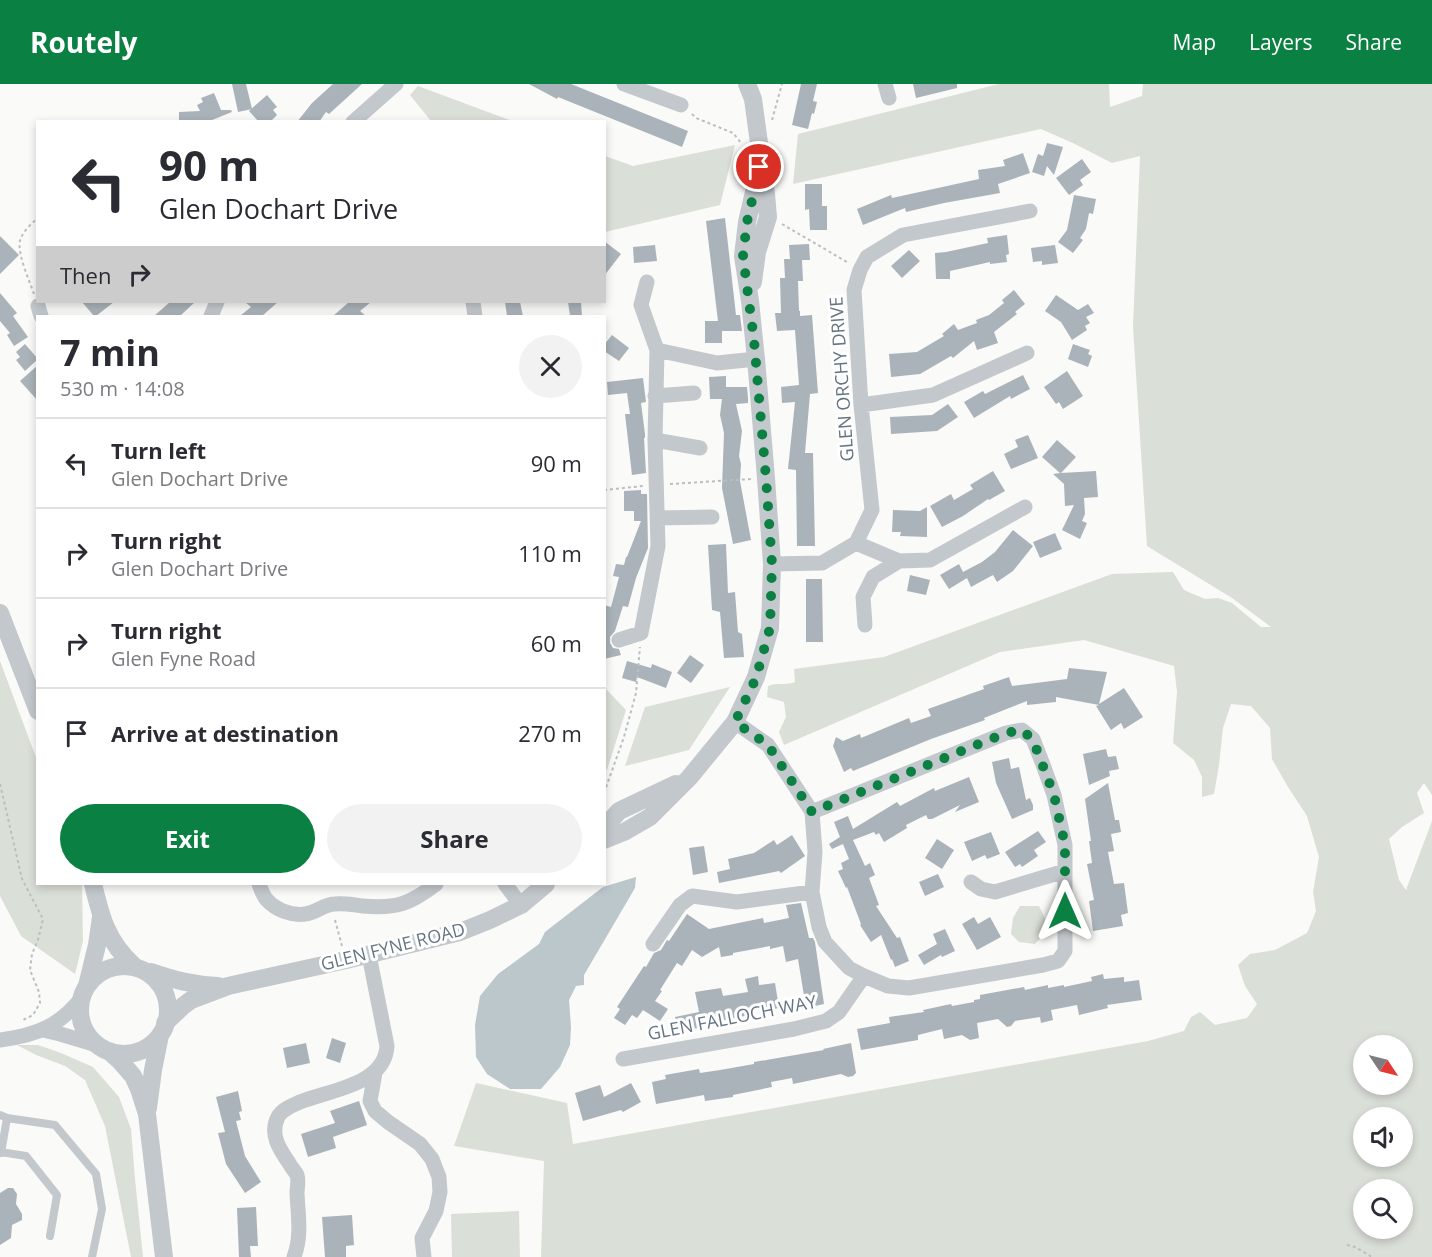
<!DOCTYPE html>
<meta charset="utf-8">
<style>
body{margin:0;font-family:"Open Sans",sans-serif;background:#f2f2f3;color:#2b2b33;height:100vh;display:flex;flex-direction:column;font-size:22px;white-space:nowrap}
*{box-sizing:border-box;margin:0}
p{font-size:20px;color:#7c7c81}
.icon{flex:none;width:33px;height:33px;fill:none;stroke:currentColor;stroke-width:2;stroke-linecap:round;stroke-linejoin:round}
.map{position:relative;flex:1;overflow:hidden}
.details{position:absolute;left:36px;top:231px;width:570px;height:570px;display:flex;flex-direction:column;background:#fff;border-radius:0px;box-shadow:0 3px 9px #0003}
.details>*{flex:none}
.guide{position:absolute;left:36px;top:36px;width:570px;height:183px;border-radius:0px;box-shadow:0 3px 9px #0003;background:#fff;color:#2b2b33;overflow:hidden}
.needle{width:39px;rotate:125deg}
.fabs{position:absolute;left:1353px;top:951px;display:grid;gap:12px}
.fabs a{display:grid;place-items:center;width:60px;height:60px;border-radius:50%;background:#fff;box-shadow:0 3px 9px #0003;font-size:30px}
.pin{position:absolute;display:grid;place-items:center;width:51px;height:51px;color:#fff;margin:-26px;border:3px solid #fff;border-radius:50%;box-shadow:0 2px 6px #0007}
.me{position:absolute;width:66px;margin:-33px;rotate:0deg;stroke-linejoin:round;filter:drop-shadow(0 0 4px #0008)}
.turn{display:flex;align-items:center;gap:21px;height:126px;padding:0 24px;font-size:27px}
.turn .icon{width:78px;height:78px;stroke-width:2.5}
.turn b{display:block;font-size:42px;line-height:51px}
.then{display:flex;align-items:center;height:57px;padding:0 24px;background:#0003;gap:12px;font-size:22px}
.round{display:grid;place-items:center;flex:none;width:63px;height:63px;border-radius:32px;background:#f2f2f3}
.headline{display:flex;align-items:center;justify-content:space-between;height:102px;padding:0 24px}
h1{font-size:36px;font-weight:700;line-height:45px}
.primary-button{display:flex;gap:12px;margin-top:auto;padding:12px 24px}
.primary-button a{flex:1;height:69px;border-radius:36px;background:#0b8043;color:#fff;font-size:24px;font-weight:700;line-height:69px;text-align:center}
.primary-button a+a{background:#f2f2f3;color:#2b2b33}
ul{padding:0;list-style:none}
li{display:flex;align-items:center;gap:18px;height:90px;padding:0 24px;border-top:2px solid #e1e1e2}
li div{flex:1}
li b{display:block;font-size:22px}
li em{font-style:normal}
header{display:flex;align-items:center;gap:36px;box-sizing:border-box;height:84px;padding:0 30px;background:#0b8043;color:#fff}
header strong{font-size:28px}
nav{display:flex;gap:33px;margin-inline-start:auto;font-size:21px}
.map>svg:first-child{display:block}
</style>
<header>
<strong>Routely</strong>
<nav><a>Map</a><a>Layers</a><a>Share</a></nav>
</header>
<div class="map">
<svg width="1432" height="1173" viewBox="0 0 1432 1173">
<rect width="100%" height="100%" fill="#fafaf8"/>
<path fill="#dadfd7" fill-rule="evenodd" d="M999 0H1109L1110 23 1142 12 1143 0H1432V711L1424 699 1417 709 1424 729 1402 743 1389 755 1399 796 1406 806 1432 737V1173H541L544 1077 454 1062 476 999 567 1019 573 1060 1148 957 1184 947 1191 933 1200 928 1215 941 1247 934 1257 920 1245 902 1238 881 1250 870 1275 866 1307 849 1316 827 1313 808 1319 773 1307 732 1288 703 1272 675 1270 644 1251 622 1231 620 1223 644 1219 681 1214 710 1202 713V693L1194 676 1173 659 1177 608 1174 582 1084 556 1000 568 784 661 779 648 786 633 784 618 767 613 768 602C779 598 784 602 795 598L794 585 884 573 1112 490 1173 488 1184 506 1205 515 1218 514 1232 519 1261 543H1271L1232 514 1147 462 1133 243 1140 72 1112 79 1075 60 1041 45 793 100 798 50ZM1364 962H1402V1000H1364ZM1364 1034H1402V1072H1364ZM1364 1106H1402V1144H1364Z
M418 2 512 37H431L410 11Z
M735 61 720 121 605 148V72L633 82Z
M0 577 37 676 38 800H82L83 857 75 890 21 852 0 812Z
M604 603 626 626 607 686 604 684Z
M730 603 689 666 625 682 645 623Z
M1020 822H1039C1048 840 1050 845 1035 860L1019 858 1011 850 1013 834Z
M17 961H38L61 969 93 983 119 1013 131 1045 135 1095 143 1173H131L105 1042 85 996 65 982 36 971Z
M519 1127 520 1173H452L451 1130Z"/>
<path fill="#bbc7cb" d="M636 793 635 804 584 891V901L576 902 569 916 571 943 570 961 560 983 541 1005H510L487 990 476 973 475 941 480 912 498 890 539 860 545 848 603 803Z"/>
<path fill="#aab3b9" d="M232 0H246L252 25 238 28Z
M333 0H362L329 30 326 28 319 38H297L312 19Z
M529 0H571L688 47 682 63 558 13 557 15Z
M801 0H817L813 17 817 18 814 30 812 29 808 45 792 41Z
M913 0H957V4L916 14Z
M214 9 221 26H231L232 28 207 38H179V28L200 27 197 21 203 18 201 14Z
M267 11 277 23 273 26 277 31 270 38H259L249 27Z
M1047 59 1063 63 1054 91 1047 82 1044 92 1032 88 1038 70 1043 72Z
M1023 69 1030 89 998 100 1000 109 944 119 906 128 905 124 863 141 857 125 891 111 892 114 979 95 978 86 1005 82 1003 76Z
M1082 75 1091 88 1080 96 1083 101 1069 111 1056 94Z
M805 100H822V122H827V146H810L809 125 805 126Z
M1074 111 1096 115 1093 130 1089 129 1086 145 1080 154 1083 156 1073 169 1058 158 1067 146Z
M725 134 736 231H740L742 247H722V259H705V237H718L706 137Z
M1007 151 1009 170 1006 171 1007 178 990 180V178L950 187V195H936L935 169 946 168 988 159 987 154Z
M0 152 19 171 0 190Z
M604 157 621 170 604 192Z
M809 160 810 176H802L803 197H798L799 227H800V232L812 231 818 309 810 310 805 369H813L815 462H797L796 386 788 385 795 318 782 319 781 303 799 301 795 246 777 247 775 229H781L780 194H785L784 175H790L789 161Z
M655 161 657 177 634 179 633 163Z
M1055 161 1058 179 1042 181V177L1033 178 1031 164Z
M909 166 920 177 902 194 891 182Z
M1014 206 1025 220 1015 228 1017 230 994 248 998 259 977 266 974 257 953 274 951 272 920 290 891 293 889 270 917 268 944 252 942 250 954 240 958 246 977 239 976 236 989 231 1004 219 1002 216Z
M0 209 17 229 13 232 28 253 14 262 7 251 10 249 0 237Z
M1056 211 1078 226 1088 220 1094 229 1086 233 1090 239 1085 242 1087 246 1072 256 1061 238 1045 227Z
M82 218H114L96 232H94Z
M170 218H195L180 232H154Z
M245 218H278L262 232H240L251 223Z
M349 218H371L360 227 366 232H333Z
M505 218H520L523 232H507Z
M568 218H581L582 232H570Z
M612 251 629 264 619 277 604 267V261Z
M25 260 38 275 25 287 16 276 20 273 16 268Z
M1073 260 1090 266 1088 270 1092 272 1088 283 1068 275Z
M38 281V317L20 297Z
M1067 287 1083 312 1063 325 1059 318 1056 320 1044 303Z
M1023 291 1030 305 1011 315 1010 312 974 334 964 318 983 307 985 310Z
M726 292V303H747L748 314V319L736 320 742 347 739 372 741 380 740 397 751 456 733 460 722 404 724 349 720 331 722 315H710L709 293Z
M643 294 646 318 641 319 645 350V354H644L646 389 632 391 625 330H630L627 309 608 311 607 298Z
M948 320 958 333 937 347 891 350 890 333 932 331Z
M1028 351 1038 374 1011 385 1004 370 1018 363 1015 356Z
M1057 356 1076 373 1061 389 1096 387 1098 413 1084 414 1085 430 1082 437 1087 439 1080 455 1062 446 1074 421 1065 422 1064 400 1053 390 1060 389 1042 373Z
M993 387 1005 407 989 416 988 415 963 432 942 443 930 422 951 410 954 416 973 405 970 401Z
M641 406V410H647L648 464 636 494 628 523 623 522 615 547 610 553V559L613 564 619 565 621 571 604 575V521L611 523 619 493 613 492 616 480 624 481 626 473H627L641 437H634V427H624V407Z
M927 423V453L900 452 901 448H892L893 426 920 427Z
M1013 446 1033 462 1013 487 997 498 993 491 971 503 967 494 949 505 940 491 959 480 965 492 963 488 982 478 995 468Z
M1055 449 1062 465 1040 474 1033 458Z
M726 460 728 509 735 508 738 548 742 550 744 573 724 574 720 528 712 526 708 461Z
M910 491 930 496 926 511 907 507Z
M806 495H822L823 558H806Z
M690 571 704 581 691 599 677 589Z
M627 577 651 584 652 580 672 588 666 604 637 593 636 598 622 594Z
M1069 584 1107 588 1099 620 1124 604 1143 633 1124 645 1121 639 1111 646 1096 622 1099 621 1056 613V618L1027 621V617L984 634 985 636 931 655 853 687 851 684 844 688 833 662 836 653 843 657 860 650 861 654 909 634 911 639 931 632 928 625 984 605 983 602 1009 593 1012 602 1067 595Z
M1106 665 1108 673 1116 672 1119 685 1109 687 1110 692 1089 701 1083 670Z
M1009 674 1011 685 1019 683 1026 716 1030 714 1033 721V726L1012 735 996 699 992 678Z
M969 693 979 718 955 728 960 721 932 735H928L926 731 906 741 907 744 884 758 879 749 876 751 874 748 853 756 865 782 870 779 875 791 869 794 879 821 876 822 897 854 900 853 909 877 895 883 892 875 891 876 881 851 871 858 860 841 861 840 847 803 846 804 838 787 843 785 841 779 849 775 843 760 832 765 829 760 840 753 834 738 848 732 853 745 897 718 900 722 934 704 935 707Z
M1108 699 1115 736H1119L1121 748 1111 750 1114 767 1108 768 1114 800 1124 799 1128 829 1121 831 1123 842 1093 847 1089 817 1094 816 1087 780 1092 779 1089 757H1091L1085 715Z
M1038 747 1046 758 1034 766 1038 772 1022 783 1020 780 1015 783 1005 768Z
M991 748 1000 770 987 775 985 771 972 777 964 758Z
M792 751 805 772 781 789 779 787 719 799 717 788 730 785 728 775 754 769 774 756 777 761Z
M937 755 954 766 942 785 925 774Z
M704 762 708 788 693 791 689 764Z
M938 790 944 803 925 812 919 798Z
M801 819 809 854H813L815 858 824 920 806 924 798 875 786 878 783 862 770 865V862L733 869V871L721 873 719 863 702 873 692 866 682 882 677 879 660 906 662 907 655 917 668 925 660 937 643 926 637 934 632 931 625 941 614 934 620 925 617 923 644 882 646 883 654 869 661 866 667 856 669 857 687 830 709 845 763 834 764 839 789 834 786 821Z
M974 833 978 840 990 833 1001 853 977 866 962 840Z
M945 845 955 867 942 873 941 871 924 881 918 871 937 860 933 850Z
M1103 890 1104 895 1124 893V898L1139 896 1142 916 1107 921 1108 924 1079 931 1077 921 1051 926 1053 936 1041 939 1040 933 1015 937 1011 942 1007 943 998 935 977 939 979 954 970 956 962 951 944 955 942 945 918 951V956L861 966 857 945 890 939 889 933 924 928 923 926 951 920 952 922 974 918V916L980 915V911L1024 903 1025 906 1048 901V904L1064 901V903L1092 897 1091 893Z
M758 892 759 901 775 899 779 924 766 926 765 923 744 927 745 932 702 940 703 943 678 948 675 933 699 928 695 908 721 904 723 912 748 908 745 895Z
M332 954 346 959 340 979 326 974Z
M306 959 310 979 287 984 283 964Z
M851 959 856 989 853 992 848 993 841 990 793 1000 792 994 771 998 772 1003 733 1011V1013L705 1017 704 1011 656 1020 652 998 666 995 665 991 699 985 700 989 720 986 754 980V978L824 966 823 965Z
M631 999 641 1018 623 1028 621 1026 583 1037 575 1009 600 1001 604 1013Z
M238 1007 242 1027 239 1028 241 1036 236 1037 245 1072 261 1098 245 1109 226 1080 218 1049 225 1048 216 1013Z
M359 1017 367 1041 333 1053 336 1064 308 1073 301 1050 335 1039 330 1027Z
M8 1104H13L17 1110 16 1120 22 1130V1136L12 1141 11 1154 0 1161V1109Z
M256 1123 258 1162H250L251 1173H239L237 1124Z
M352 1131 354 1161 346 1162V1173H325L322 1133Z"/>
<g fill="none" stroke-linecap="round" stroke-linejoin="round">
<path stroke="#bbbfc2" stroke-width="2" stroke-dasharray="3 3" stroke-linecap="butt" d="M692 30 696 34 733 49 742 60
M772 36 782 0
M782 140 847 178
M34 210C30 198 17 170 20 157 22 148 31 140 38 134
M670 400 751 395
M604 406 643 402
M0 700 22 795 43 835 38 856 32 870 30 886 39 908 40 919 33 931 23 936
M604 709 624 653 636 609 640 563
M335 836 342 862
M1347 1161 1355 1163 1372 1173"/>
<path stroke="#c3c8cc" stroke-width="8" d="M0 1031 7 1034 55 1041 96 1090 102 1125 92 1173
M0 1068 26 1072 57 1111 50 1152
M1 1069 7 1034"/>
<path stroke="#c3c8cc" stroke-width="15" d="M624 0 681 21
M885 0 889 14
M353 38 396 0
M473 218 475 232
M38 222 41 232
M211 232 217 218
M657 266 717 279 756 275
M655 312 694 309
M861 321 933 311 1027 269
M655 356 700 364
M657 434 712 433
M856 459 899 477 930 476 1025 423
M772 480 822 479 856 459 872 426 861 321 854 206 860 186 867 173 903 151 1030 127
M865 541 863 513 873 493 899 477
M619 556 641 549 658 462 655 356 657 266 641 221 647 198
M735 638 768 661 812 728 815 768 812 808 819 843 825 858 849 884 864 892 888 902 909 904 1043 881 1058 877 1065 867V761L1054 711 1042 678 1033 655 1022 646 1006 649 812 728
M971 798 981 805 995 808 1065 787
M259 800C261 805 263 812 267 816 276 826 292 832 305 830 316 829 324 820 335 820 345 819 354 821 363 822 396 825 410 820 436 800
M505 800 521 821
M653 860 680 821 692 812 737 818 812 808
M43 946 60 950 97 961
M0 956C38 951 60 942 84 911
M623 975 794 945 826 937 839 928 864 892
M375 989 370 1017 375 1027 388 1038 420 1060 432 1075 439 1093 440 1108 436 1127 422 1154 424 1173
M294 1173C302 1151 298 1132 297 1109 297 1104 299 1096 297 1091 295 1087 291 1083 289 1079 280 1066 269 1050 278 1033 282 1025 293 1021 300 1018 330 1006 385 1001 387 962L369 871"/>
<path stroke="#c3c8cc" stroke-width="18" d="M747 0 753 15 766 110 768 133 757 168 753 198
M0 529 38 627
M604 744 619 727 676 700
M604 756 624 748 650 733 689 694 735 638 756 593 770 544 772 480 766 394 756 275 750 217 743 172 747 138 757 95 760 70
M93 800C101 833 107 858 134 882
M80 926a44 44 0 1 1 88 0a44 44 0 1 1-88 0Z
M151 888C174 896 193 901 218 902
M87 902 97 861 101 833
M165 939 183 922 191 916 228 902 346 876 460 848 490 836 521 821 546 800
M109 967 120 977 133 992 139 1005 147 1030 164 1173
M148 1024 153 986 160 951"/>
</g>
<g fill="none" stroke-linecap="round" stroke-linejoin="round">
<path stroke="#0b8043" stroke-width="10" stroke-dasharray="0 18" d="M759 83 757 95 747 138 743 172 754 256 766 394 772 480 770 544 756 594 735 638 768 661 812 728 1006 649 1022 646 1033 656 1054 711 1065 761V827"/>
</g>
<g text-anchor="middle" stroke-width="6" stroke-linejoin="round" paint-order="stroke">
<g font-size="18" fill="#657683" stroke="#fff">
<text transform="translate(842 295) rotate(-94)" y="6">GLEN ORCHY DRIVE</text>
<text transform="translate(393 863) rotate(-14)" y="6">GLEN FYNE ROAD</text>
<text transform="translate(732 934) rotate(-11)" y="6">GLEN FALLOCH WAY</text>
</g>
</g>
</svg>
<div class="fabs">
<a><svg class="needle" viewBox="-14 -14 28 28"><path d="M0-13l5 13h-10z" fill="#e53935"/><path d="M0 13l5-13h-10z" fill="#7c7c81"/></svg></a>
<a><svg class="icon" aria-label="sound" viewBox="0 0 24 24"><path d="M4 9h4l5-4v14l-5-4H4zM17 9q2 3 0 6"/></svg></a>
<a><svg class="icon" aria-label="search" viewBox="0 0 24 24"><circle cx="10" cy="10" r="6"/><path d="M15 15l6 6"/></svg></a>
</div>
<div class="pin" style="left:759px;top:83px;background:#d93025"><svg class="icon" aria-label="arrive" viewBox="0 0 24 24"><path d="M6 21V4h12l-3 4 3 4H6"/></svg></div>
<svg class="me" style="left:1065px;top:827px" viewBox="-20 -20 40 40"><path d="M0-17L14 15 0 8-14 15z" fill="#0b8043" stroke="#fff" stroke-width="4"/></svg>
<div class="guide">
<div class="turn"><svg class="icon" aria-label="left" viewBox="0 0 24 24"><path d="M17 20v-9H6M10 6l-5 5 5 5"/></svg><div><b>90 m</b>Glen Dochart Drive</div></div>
<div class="then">Then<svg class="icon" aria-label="right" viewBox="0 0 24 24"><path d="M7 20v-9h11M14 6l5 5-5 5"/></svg></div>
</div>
<section class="details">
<div class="headline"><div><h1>7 min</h1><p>530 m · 14:08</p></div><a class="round"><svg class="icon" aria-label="close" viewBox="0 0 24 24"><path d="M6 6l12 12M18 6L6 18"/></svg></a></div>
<ul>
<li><svg class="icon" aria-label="left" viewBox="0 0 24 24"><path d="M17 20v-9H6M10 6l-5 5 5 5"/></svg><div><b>Turn left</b><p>Glen Dochart Drive</p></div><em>90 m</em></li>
<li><svg class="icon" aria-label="right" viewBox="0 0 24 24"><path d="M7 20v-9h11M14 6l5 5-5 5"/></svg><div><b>Turn right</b><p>Glen Dochart Drive</p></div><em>110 m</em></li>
<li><svg class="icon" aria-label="right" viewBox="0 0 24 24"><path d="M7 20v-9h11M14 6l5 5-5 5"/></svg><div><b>Turn right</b><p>Glen Fyne Road</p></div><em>60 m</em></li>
<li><svg class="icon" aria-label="arrive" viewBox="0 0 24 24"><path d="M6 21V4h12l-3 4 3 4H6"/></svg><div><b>Arrive at destination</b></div><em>270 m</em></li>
</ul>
<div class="primary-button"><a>Exit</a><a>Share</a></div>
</section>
</div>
